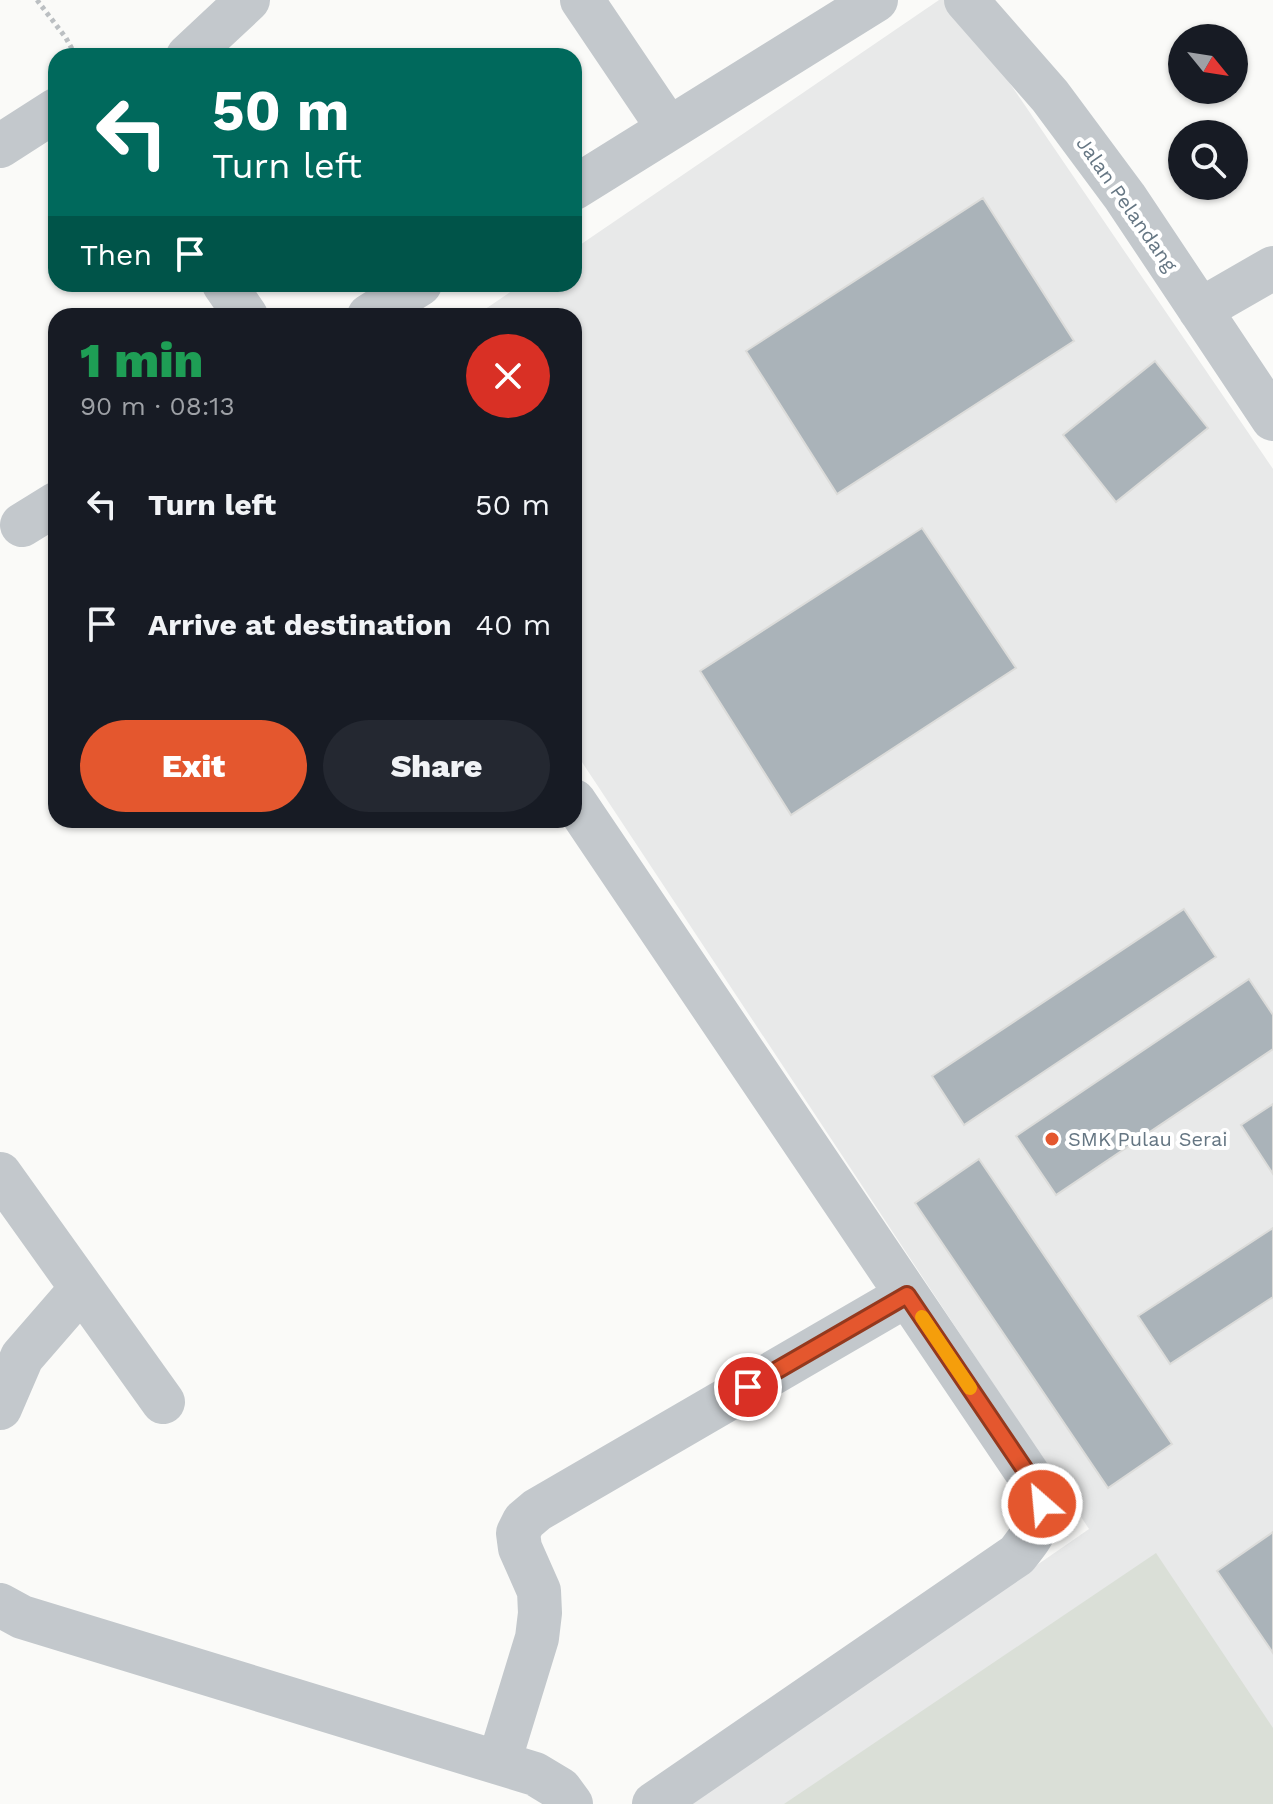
<!DOCTYPE html>
<meta charset="utf-8">
<style>
body{margin:0;font-family:"Work Sans",sans-serif;background:#242831;color:#f1f3f6;height:100vh;display:flex;flex-direction:column;font-size:30px;white-space:nowrap}
*{box-sizing:border-box;margin:0}
p{font-size:26px;color:#9ea1a6}
.icon{flex:none;width:44px;height:44px;fill:none;stroke:currentColor;stroke-width:2;stroke-linecap:round;stroke-linejoin:round}
.map{position:relative;flex:1;overflow:hidden}
.side{position:absolute;left:48px;top:308px;width:534px;height:520px;display:flex;flex-direction:column;background:#171b24;border-radius:24px;box-shadow:0 2px 6px #0004}
.side>*{flex:none}
.top-card{position:absolute;left:48px;top:48px;width:534px;height:244px;border-radius:24px;box-shadow:0 2px 6px #0004;background:#00695c;color:#fff;overflow:hidden}
.needle{width:52px;rotate:120deg}
.tools{position:absolute;left:1168px;top:24px;display:grid;gap:16px}
.tools a{display:grid;place-items:center;width:80px;height:80px;border-radius:50%;background:#171b24;box-shadow:0 2px 6px #0004;font-size:40px}
.pin{position:absolute;display:grid;place-items:center;width:68px;height:68px;color:#fff;margin:-34px;border:4px solid #fff;border-radius:50%;box-shadow:0 2px 8px #0007}
.me{position:absolute;width:88px;margin:-44px;rotate:333deg;stroke-linejoin:round;filter:drop-shadow(0 0 6px #0008)}
.turn{display:flex;align-items:center;gap:28px;height:168px;padding:0 32px;font-size:36px}
.turn .icon{width:104px;height:104px;stroke-width:2.5}
.turn b{display:block;font-size:56px;line-height:68px}
.then{display:flex;align-items:center;height:76px;padding:0 32px;background:#0003;gap:16px;font-size:30px}
.round{display:grid;place-items:center;flex:none;width:84px;height:84px;border-radius:42px;background:#242831}
.headline{display:flex;align-items:center;justify-content:space-between;height:136px;padding:0 32px}
h1{font-size:48px;font-weight:800;line-height:60px;color:#1e9e55}
.button{display:flex;gap:16px;margin-top:auto;padding:16px 32px}
.button a{flex:1;height:92px;border-radius:48px;background:#e4572e;color:#fff;font-size:32px;font-weight:800;line-height:92px;text-align:center}
.button a+a{background:#242831;color:#f1f3f6}
ul{padding:0;list-style:none}
li{display:flex;align-items:center;gap:24px;height:120px;padding:0 32px}
li div{flex:1}
li b{display:block;font-size:30px}
li em{font-style:normal}
.map>svg:first-child{display:block}
</style>
<div class="map">
<svg width="1273" height="1804" viewBox="0 0 1273 1804">
<rect width="100%" height="100%" fill="#fafaf8"/>
<path fill="#e8e9e9" d="M939 0H953L1273 469V1804H692L1089 1529 574 750V316H475L522 284H574V249Z"/>
<path fill="#dadfd7" d="M1156 1553 1273 1728V1804H784Z"/>
<path fill="#aab3b9" stroke="#dcdcda" stroke-width="2" d="M983 198 1074 341 837 494 746 351Z
M1155 361 1208 428 1116 502 1063 435Z
M922 528 1016 668 791 815 700 671Z
M1184 909 1216 957 964 1125 932 1076Z
M1249 979 1273 1015V1049L1056 1195 1016 1136Z
M1273 1104V1174L1241 1125Z
M979 1159 1172 1444 1108 1488 915 1203Z
M1273 1228V1297L1170 1364 1138 1316Z
M1273 1532V1653L1217 1571Z"/>
<g fill="none" stroke-linecap="round" stroke-linejoin="round">
<path stroke="#bbbfc2" stroke-width="5" stroke-dasharray="4 4" stroke-linecap="butt" d="M37 0 66 38 76 56"/>
<path stroke="#c3c8cc" stroke-width="44" d="M582 0 669 129
M966 0 1050 96 1125 197 1273 419
M188 56 248 0
M0 146 56 110
M574 188 876 0
M224 284 246 316
M1200 310 1273 268
M369 316 420 284
M22 525 56 504
M574 801 1038 1489C1046 1519 1035 1532 1017 1555L654 1804
M0 1174 163 1402
M0 1408 22 1357 81 1289
M0 1605 22 1617 535 1774 560 1789 571 1804
M499 1762 537 1638 540 1613 539 1591 520 1548 518 1533 524 1521 537 1510 907 1295"/>
</g>
<g fill="none" stroke-linecap="round" stroke-linejoin="round">
<defs>
<path id="route" d="M748 1387 907 1295 1038 1489 1042 1504"/>
</defs>
<use href="#route" stroke="#94391e" stroke-width="20"/>
<use href="#route" stroke="#e4572e" stroke-width="14"/>
<path stroke="#f59e0b" stroke-width="14" d="M922 1317 970 1388"/>
</g>
<circle fill="#e4572e" stroke="#fff" stroke-width="3" cx="1052" cy="1139" r="8"/>
<g text-anchor="middle" stroke-width="8" stroke-linejoin="round" paint-order="stroke">
<g font-size="20" fill="#657683" stroke="#fff">
<text transform="translate(1127 204) rotate(55)" y="7">Jalan Pelandang</text>
</g>
<g font-size="20" fill="#657683" stroke="#fff" text-anchor="start">
<text x="1068" y="1146">SMK Pulau Serai</text>
</g>
</g>
</svg>
<div class="tools">
<a><svg class="needle" viewBox="-14 -14 28 28"><path d="M0-13l5 13h-10z" fill="#e53935"/><path d="M0 13l5-13h-10z" fill="#9ea1a6"/></svg></a>
<a><svg class="icon" aria-label="search" viewBox="0 0 24 24"><circle cx="10" cy="10" r="6"/><path d="M15 15l6 6"/></svg></a>
</div>
<div class="pin" style="left:748px;top:1387px;background:#d93025"><svg class="icon" aria-label="arrive" viewBox="0 0 24 24"><path d="M6 21V4h12l-3 4 3 4H6"/></svg></div>
<svg class="me" style="left:1042px;top:1504px" viewBox="-20 -20 40 40"><circle r="17" fill="#e4572e" stroke="#fff" stroke-width="3"/><path d="M0-11L8 9 0 5-8 9z" fill="#fff"/></svg>
<div class="top-card">
<div class="turn"><svg class="icon" aria-label="left" viewBox="0 0 24 24"><path d="M17 20v-9H6M10 6l-5 5 5 5"/></svg><div><b>50 m</b>Turn left</div></div>
<div class="then">Then<svg class="icon" aria-label="arrive" viewBox="0 0 24 24"><path d="M6 21V4h12l-3 4 3 4H6"/></svg></div>
</div>
<section class="side">
<div class="headline"><div><h1>1 min</h1><p>90 m · 08:13</p></div><a class="round" style="background:#d93025;color:#fff"><svg class="icon" aria-label="close" viewBox="0 0 24 24"><path d="M6 6l12 12M18 6L6 18"/></svg></a></div>
<ul>
<li><svg class="icon" aria-label="left" viewBox="0 0 24 24"><path d="M17 20v-9H6M10 6l-5 5 5 5"/></svg><div><b>Turn left</b></div><em>50 m</em></li>
<li><svg class="icon" aria-label="arrive" viewBox="0 0 24 24"><path d="M6 21V4h12l-3 4 3 4H6"/></svg><div><b>Arrive at destination</b></div><em>40 m</em></li>
</ul>
<div class="button"><a>Exit</a><a>Share</a></div>
</section>
</div>
